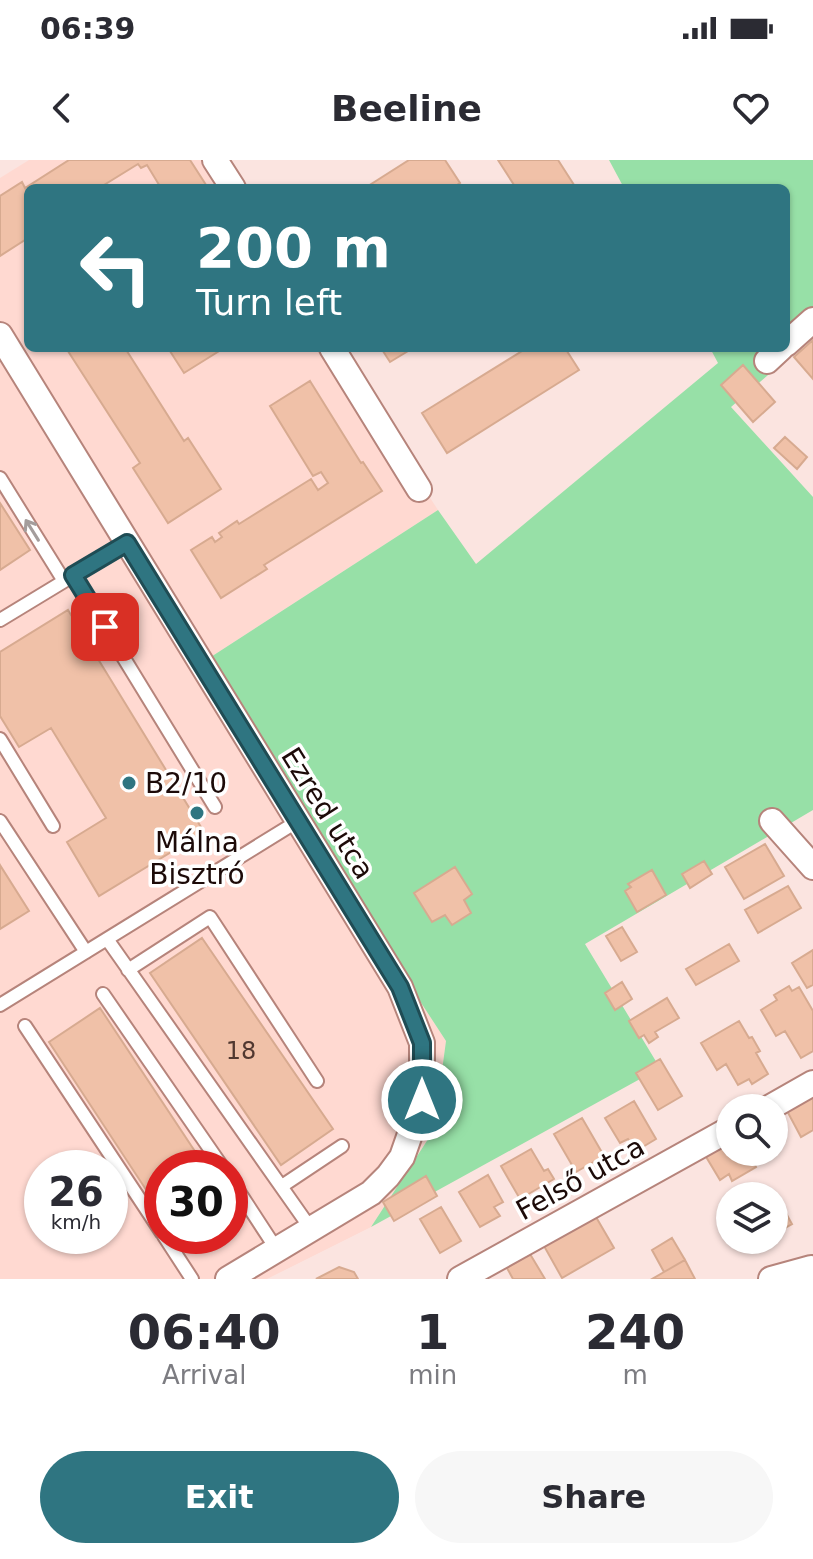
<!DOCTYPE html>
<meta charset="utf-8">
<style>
body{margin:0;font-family:"DejaVu Sans",sans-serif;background:#f7f7f7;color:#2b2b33;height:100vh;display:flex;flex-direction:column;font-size:30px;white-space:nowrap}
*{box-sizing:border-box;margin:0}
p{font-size:26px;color:#7c7c81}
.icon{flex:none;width:44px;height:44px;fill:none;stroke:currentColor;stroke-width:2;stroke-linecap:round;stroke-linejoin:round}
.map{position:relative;height:1119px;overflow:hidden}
.details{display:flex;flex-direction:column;background:#fff;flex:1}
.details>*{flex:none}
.banner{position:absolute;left:24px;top:24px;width:766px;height:168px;border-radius:12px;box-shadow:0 2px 6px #0004;background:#2f7581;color:#fff;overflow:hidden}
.controls{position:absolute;left:716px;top:934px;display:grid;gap:16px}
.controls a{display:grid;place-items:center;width:72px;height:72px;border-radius:50%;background:#fff;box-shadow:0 2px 6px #0004;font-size:40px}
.speed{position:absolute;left:24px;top:990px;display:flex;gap:16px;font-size:40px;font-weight:700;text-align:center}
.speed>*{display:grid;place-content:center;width:104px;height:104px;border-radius:50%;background:#fff;box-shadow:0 2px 6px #0004;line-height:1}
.speed small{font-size:20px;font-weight:400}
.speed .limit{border:12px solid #d22;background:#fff;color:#111}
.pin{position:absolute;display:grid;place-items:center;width:68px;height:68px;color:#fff;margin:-34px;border-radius:16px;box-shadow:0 4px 12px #0006}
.me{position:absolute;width:88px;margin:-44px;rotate:0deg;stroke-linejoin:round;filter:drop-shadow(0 0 6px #0008)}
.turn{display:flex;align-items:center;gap:28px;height:168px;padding:0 40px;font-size:36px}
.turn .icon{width:104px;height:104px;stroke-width:2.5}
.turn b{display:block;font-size:56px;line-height:68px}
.eta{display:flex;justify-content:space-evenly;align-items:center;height:136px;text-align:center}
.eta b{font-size:48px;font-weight:700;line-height:56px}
.primary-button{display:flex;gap:16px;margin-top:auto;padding:16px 40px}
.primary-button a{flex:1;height:92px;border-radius:48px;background:#2f7581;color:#fff;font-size:32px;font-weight:700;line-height:92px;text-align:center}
.primary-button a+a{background:#f7f7f7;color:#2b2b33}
.status{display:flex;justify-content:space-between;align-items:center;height:56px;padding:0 40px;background:#fff;direction:ltr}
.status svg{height:22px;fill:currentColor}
header{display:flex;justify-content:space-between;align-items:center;height:104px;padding:0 40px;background:#fff;font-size:36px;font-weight:700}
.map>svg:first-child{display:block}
</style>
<div class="status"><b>06:39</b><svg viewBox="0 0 49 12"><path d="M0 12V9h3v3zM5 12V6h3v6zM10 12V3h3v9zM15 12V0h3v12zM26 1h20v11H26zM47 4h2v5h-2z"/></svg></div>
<header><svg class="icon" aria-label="back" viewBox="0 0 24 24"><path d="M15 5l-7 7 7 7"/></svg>Beeline<svg class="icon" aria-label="heart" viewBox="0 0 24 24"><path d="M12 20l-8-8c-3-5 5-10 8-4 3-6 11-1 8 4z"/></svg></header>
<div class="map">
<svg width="813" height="1119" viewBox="0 0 813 1119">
<rect width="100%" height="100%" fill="#fbe4e0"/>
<path fill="#ffd9d1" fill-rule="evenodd" d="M29 0H210L228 28H28V188H332L438 350 200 504 446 881 434 970 371 1067 267 1119H0V18ZM42 1008H110V1076H42ZM162 1008H230V1076H162Z"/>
<path fill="#97e0a7" d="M609 0H813V176L731 247 813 337V650L585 784 660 908 371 1067 434 970 446 881 200 504 438 350 476 404 718 203 710 188H786V28H624Z"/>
<path fill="#f0c1a8" stroke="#d7aa90" stroke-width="2" d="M69 0H190L208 28H161L147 5 141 8 138 4 99 28H28V78L0 96V36L22 22 25 28Z
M409 0H445L460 23 452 28H365Z
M498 0H558L576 28H516Z
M813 180V219L794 197Z
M66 188H125L184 281 188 278 221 329 168 363 133 308 140 303Z
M168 188H224L184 213Z
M381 188H413L390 202Z
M527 188H565L579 210 447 293 422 253Z
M743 205 775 242 753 262 721 225Z
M310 221 361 303 363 302 382 331 264 405 267 409 221 438 191 390 212 377 215 382 222 377 219 373 237 361 239 364 311 319 318 330 328 323 321 312 313 316 270 246Z
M785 277 807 297 797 309 774 288Z
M0 343 30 390 0 410Z
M68 450 204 672 99 736 67 682 106 658 51 568 19 587 0 556V492Z
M765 684 784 716 744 739 725 707Z
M704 701 712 714 690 728 682 714Z
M0 705 29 751 0 769Z
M455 707 472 734 464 740 471 753 452 765 445 755 432 762 414 733Z
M652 710 666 735 637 752 625 731 631 727 628 724Z
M788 726 801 748 758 773 745 750Z
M622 767 637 792 621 801 606 776Z
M202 778 333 969 281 1005 150 813Z
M729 784 739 801 696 825 686 809Z
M813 790V825L807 828 792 803Z
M622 822 632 839 615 850 605 833Z
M789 826 792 831 799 827 813 851V891L801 898 785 871 776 876 761 850 777 840 774 835Z
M667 838 679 858 655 872 658 877 649 883 644 875 639 878 629 861Z
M100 848 206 1008H162V1054L49 882Z
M739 861 749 878 752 877 760 891 756 893 768 914 752 924 749 919 738 925 726 904 717 910 701 883Z
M660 899 682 936 658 950 636 913Z
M813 934V970L801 977 786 949Z
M634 941 656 979 636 991 628 979 620 983 605 958Z
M582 958 604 996 576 1012 554 974Z
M730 981V992H766V993L753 1001 756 1007 732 1021 729 1014 720 1020 705 995Z
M531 989 544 1011 548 1009 554 1019 520 1039 501 1006Z
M488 1015 503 1042 494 1047 500 1056 480 1067 459 1032Z
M426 1016 437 1036 394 1061 383 1042Z
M782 1046 792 1064 774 1074V1051Z
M441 1047 461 1081 440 1093 420 1059Z
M596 1057 614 1088 562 1118 544 1086Z
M672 1078 685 1100 664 1112 652 1090Z
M530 1094 545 1119H513L507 1108Z
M685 1100 695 1119H652L664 1112Z
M339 1107 354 1112 358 1119H316Z"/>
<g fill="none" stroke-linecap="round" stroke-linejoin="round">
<defs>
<path id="service" d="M0 318 64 421
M73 415 215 647
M0 460 127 383
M0 579 53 666
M0 661 86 792
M107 779 311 1069
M128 810 210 757 317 921
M103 834 223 1008
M0 845 298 661
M25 866 162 1073
M230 1018 277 1090
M282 1026 342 986
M164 1076 192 1119"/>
<path id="minor" d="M215 0 233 28
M0 175 400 827 422 883V940L402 997 388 1016 371 1033 228 1119
M786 184 813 160
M332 188 419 329
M767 201 781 188
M772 661 813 707
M769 948 813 923
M460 1119 730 969
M771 1119 811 1108"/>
</defs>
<use href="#service" stroke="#b6847b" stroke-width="16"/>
<use href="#minor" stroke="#b6847b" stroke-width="28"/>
<use href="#service" stroke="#fff" stroke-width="12"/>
<use href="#minor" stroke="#fff" stroke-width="24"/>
</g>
<defs><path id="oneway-shaft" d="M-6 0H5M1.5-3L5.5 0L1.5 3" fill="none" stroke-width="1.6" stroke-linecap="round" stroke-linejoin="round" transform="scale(2)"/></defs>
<use stroke="#a49d9c" href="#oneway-shaft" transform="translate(32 370) rotate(-122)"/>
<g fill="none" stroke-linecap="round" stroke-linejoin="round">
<defs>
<path id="route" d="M105 467 73 415 127 383 400 827 422 883V940"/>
</defs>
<use href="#route" stroke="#1f4c54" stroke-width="20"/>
<use href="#route" stroke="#2f7581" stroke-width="14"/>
</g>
<g fill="#2f7581" stroke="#fff" stroke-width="3">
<circle cx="129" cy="623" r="8"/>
<circle cx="197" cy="653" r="8"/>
</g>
<g text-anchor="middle" stroke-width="7" stroke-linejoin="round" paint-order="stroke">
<g font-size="24" fill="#513830">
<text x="241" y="899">18</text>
</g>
<g font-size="28" fill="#1c0a08" stroke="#fff" text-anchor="start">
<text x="145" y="633">B2/10</text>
<text x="197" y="692" text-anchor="middle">Málna<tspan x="197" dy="32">Bisztró</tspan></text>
</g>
<g font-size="28" fill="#1c0a08" stroke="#fff">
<text transform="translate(328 653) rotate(58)" y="10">Ezred utca</text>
<text transform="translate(580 1018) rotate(-29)" y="10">Felső utca</text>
</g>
</g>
</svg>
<div class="controls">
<a><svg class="icon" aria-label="search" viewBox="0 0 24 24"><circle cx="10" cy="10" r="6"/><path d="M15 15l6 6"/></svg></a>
<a><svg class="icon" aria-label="layers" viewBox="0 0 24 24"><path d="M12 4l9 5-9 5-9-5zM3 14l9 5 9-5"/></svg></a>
</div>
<div class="speed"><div>26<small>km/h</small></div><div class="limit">30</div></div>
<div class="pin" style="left:105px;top:467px;background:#d93025"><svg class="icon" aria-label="arrive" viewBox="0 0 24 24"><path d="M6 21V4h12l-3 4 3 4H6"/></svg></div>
<svg class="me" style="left:422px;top:940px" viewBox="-20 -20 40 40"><circle r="17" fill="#2f7581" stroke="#fff" stroke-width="3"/><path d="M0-11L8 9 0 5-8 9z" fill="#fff"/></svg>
<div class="banner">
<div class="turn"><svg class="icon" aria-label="left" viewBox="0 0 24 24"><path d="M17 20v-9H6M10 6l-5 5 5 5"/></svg><div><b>200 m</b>Turn left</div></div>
</div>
</div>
<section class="details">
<div class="eta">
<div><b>06:40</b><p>Arrival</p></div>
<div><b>1</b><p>min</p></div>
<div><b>240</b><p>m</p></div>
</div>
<div class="primary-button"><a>Exit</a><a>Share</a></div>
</section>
